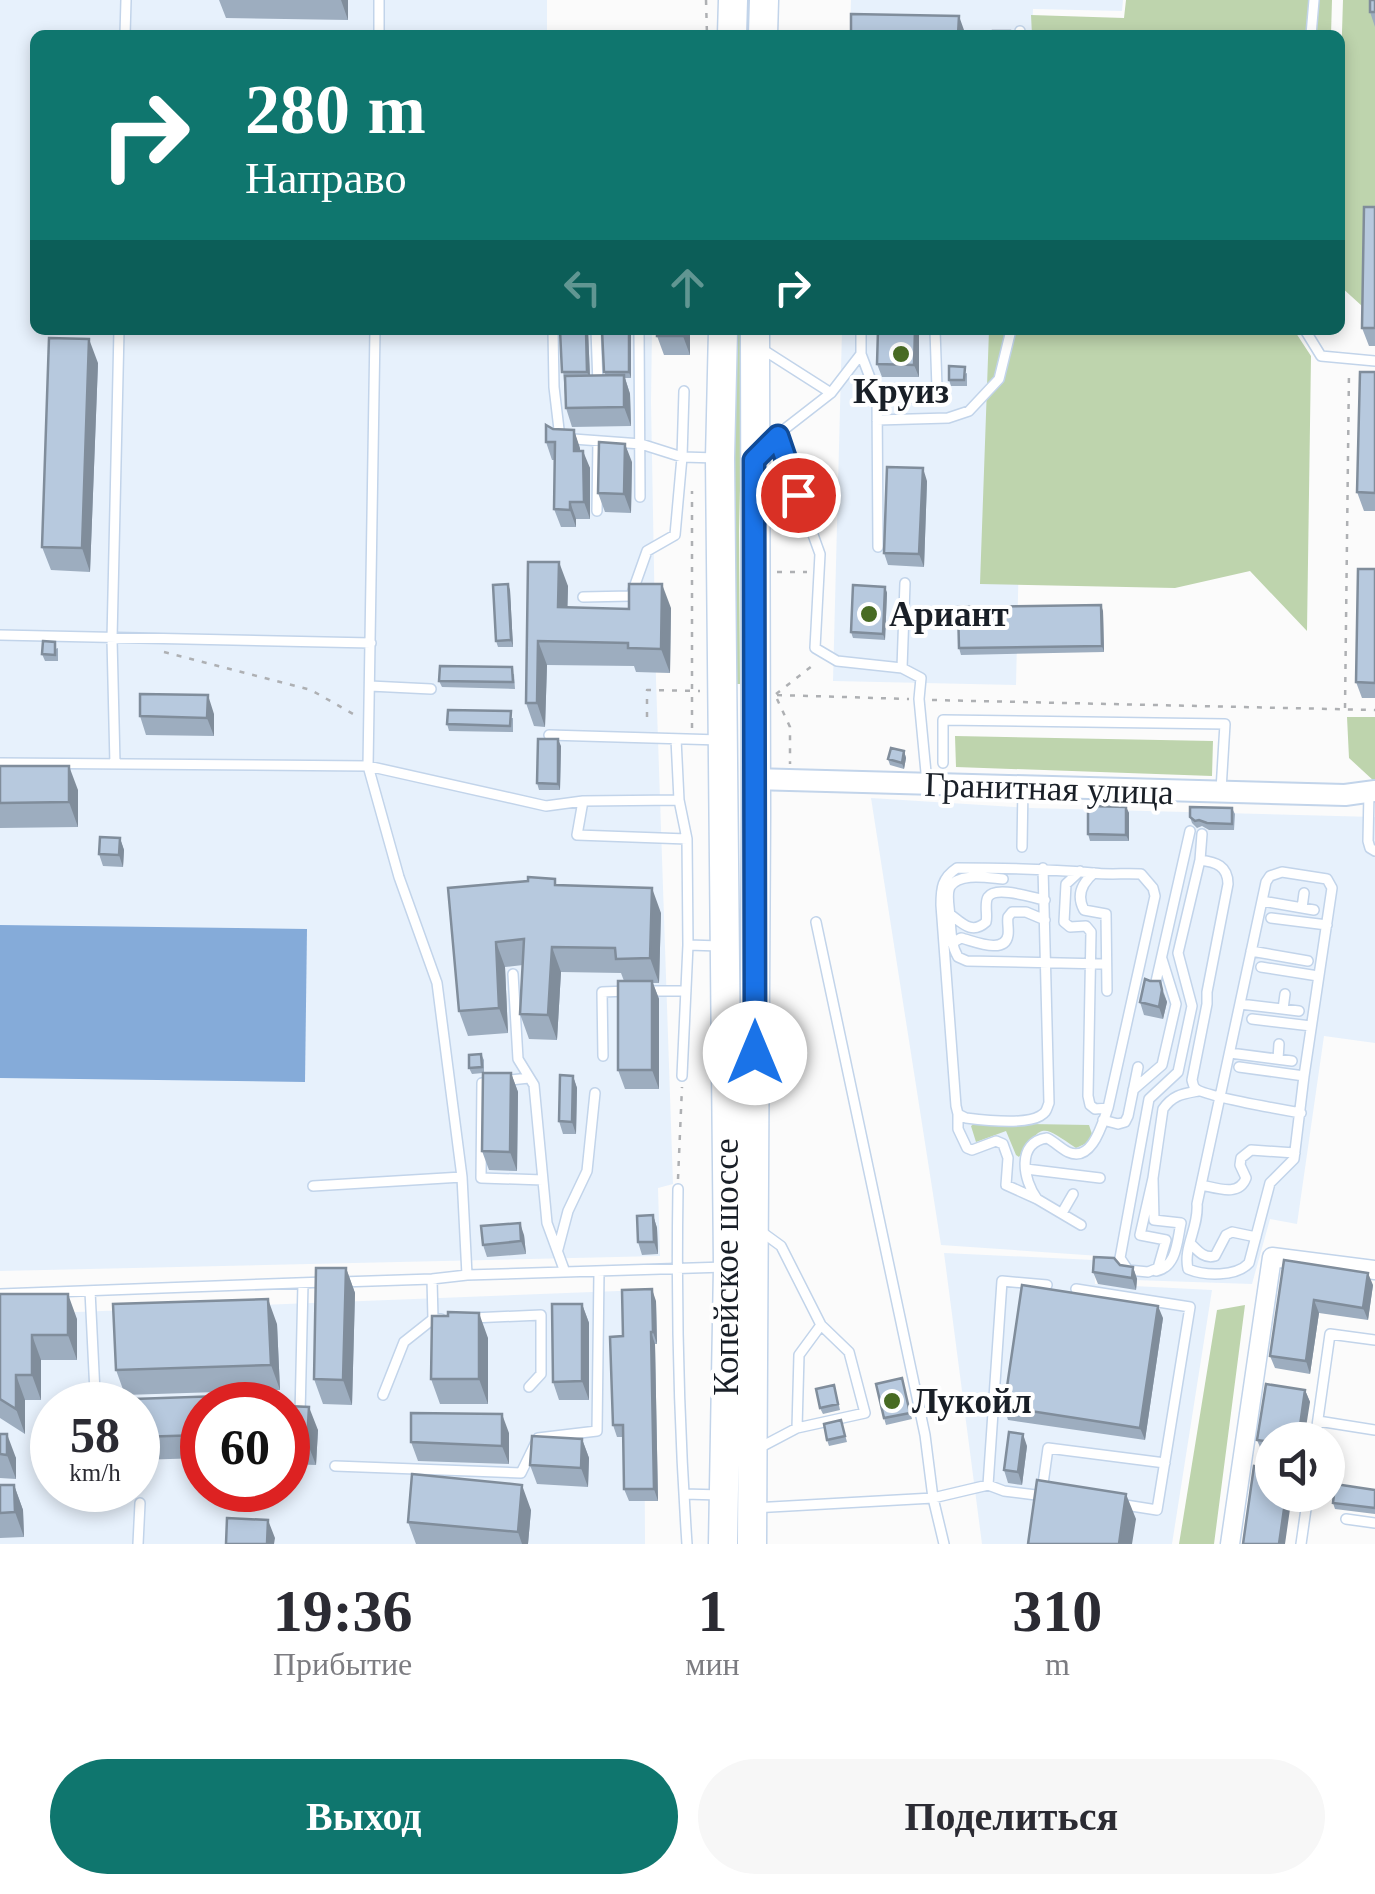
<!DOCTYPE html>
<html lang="ru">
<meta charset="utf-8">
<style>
body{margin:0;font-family:"Times New Roman",serif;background:#f7f7f7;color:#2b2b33;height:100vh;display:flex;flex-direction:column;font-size:38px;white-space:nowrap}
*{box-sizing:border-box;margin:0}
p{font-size:32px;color:#7c7c81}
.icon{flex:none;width:55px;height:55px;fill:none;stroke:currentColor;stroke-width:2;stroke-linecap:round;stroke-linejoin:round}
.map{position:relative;height:1544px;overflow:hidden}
.side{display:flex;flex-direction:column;background:#fff;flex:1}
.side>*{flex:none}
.hud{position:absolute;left:30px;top:30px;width:1315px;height:305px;border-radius:15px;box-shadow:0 5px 15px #0003;background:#0f766e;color:#fff;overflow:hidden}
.buttons{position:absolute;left:1255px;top:1422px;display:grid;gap:20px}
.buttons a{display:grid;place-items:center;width:90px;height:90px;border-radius:50%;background:#fff;box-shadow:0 5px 15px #0003;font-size:50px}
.speed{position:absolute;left:30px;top:1382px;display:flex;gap:20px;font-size:50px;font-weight:700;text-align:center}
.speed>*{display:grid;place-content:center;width:130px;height:130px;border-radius:50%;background:#fff;box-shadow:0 5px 15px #0003;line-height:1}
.speed small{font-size:25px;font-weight:400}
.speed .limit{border:15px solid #d22;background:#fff;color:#111}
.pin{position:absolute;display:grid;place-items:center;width:85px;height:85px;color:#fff;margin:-42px;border:5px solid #fff;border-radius:50%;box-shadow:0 2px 10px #0007}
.me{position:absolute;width:110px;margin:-55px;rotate:0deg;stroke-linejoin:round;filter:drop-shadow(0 0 8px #0008)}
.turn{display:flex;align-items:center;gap:35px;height:210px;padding:0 50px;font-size:45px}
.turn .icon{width:130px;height:130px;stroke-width:2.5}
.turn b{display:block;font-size:70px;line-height:85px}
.lanes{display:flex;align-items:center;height:95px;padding:0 50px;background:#0003;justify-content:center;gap:50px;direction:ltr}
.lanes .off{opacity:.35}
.eta{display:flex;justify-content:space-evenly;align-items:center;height:170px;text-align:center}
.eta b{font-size:60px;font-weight:600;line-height:70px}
.button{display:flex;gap:20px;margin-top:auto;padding:20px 50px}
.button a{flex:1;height:115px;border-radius:60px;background:#0f766e;color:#fff;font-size:40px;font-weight:600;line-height:115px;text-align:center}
.button a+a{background:#f7f7f7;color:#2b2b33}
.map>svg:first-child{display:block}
</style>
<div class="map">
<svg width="1375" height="1544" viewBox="0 0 1375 1544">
<rect width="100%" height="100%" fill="#fbfbfb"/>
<path fill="#e7f1fc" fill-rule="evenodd" d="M0 0H547V35H35V330H652L651 402 656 680 673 1184 658 1188 660 1256 0 1271Z
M851 0H1123L1122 11 1033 9 1032 35H850Z
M842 330H1024L1016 685 833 681Z
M871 798 1031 808 1375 817V1043L1324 1036 1297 1224 1270 1219 1252 1284 1104 1279 1106 1266 1100 1256 941 1245Z
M944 1253 1094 1260 1095 1284 1212 1290 1172 1544H982Z
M644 1290 645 1544H0V1315ZM52 1405H138V1490H52ZM202 1405H288V1490H202Z"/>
<path fill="#bed4ad" d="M1126 0H1332L1331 35H1032L1031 15 1124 18Z
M1343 0H1375V218L1370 219 1362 306 1340 286V96Z
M737 330H744L739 530 740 684H735L732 530Z
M989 330H1294L1311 356 1307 631 1250 571 1175 588 980 584Z
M1347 717H1375V782L1349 758Z
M955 736 1213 741 1212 776 956 767Z
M975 1123 1089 1125 1092 1134 1089 1142 1076 1148C1043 1126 1043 1121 1019 1157L1016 1155 1006 1131 976 1142 971 1126Z
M1245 1305 1214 1544H1179L1217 1310Z"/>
<path fill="#85abd9" d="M0 925 307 929 305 1082 0 1078Z"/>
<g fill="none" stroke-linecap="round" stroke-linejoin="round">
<defs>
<path id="service" d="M125 35 126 0
M379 35V0
M1020 35V31
M1311 35 1314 0
M375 330 368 766 399 877 437 983 462 1177 467 1275
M553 330 554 387 560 438 641 444 682 457 717 458
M596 330 598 384
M639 330 640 497
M1305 330 1321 356 1375 361
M762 349 831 393
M861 354 877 396 878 547
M877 396 912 398 937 388 935 330
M877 420 948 418 969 411 999 379 1011 330
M777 435 820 554 815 648 837 661 902 668 921 678 919 699 927 783
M763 450 777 435 831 393 861 354V330
M597 511 598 441
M583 597 631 596 647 551 675 535 682 457 684 391
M0 635 371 643
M902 668 905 583
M370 686 431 689
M549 735 720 740
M676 739 679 800 687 839 688 945 682 1076
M0 763 368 766 546 806 583 801 679 800
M943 763V720L1225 724 1221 790
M115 764 112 639 119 330
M1369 792 1368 841 1370 848 1375 851
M583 801 577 835 687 839
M1022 847 1023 786
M1200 860C1216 862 1228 866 1228 884L1207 992V1004L1192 1080C1193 1083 1193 1086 1195 1088 1202 1096 1284 1110 1301 1113
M1080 871 1066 884 1064 922 1070 927 1086 926 1091 932 1088 1096 1090 1105 1095 1109 1108 1108
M1282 872 1327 879 1332 888 1304 1076 1294 1159 1270 1183 1249 1263C1236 1277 1205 1276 1188 1269 1183 1247 1199 1227 1197 1204L1266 882 1270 876Z
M1094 873C1082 883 1076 895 1084 910L1106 914 1107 991
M1003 879C989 878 959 872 950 887 946 895 950 910 950 918 951 932 951 945 958 957L967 961 1105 964
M1262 901 1314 910
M1302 908 1304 893
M950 914C962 923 972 935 986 922 988 916 984 903 988 897 996 885 1033 898 1045 900
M1271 918 1327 925
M816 922 925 1435 933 1498 944 1544
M952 943 961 938C974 941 1005 955 1008 935 1009 929 1007 923 1008 917L1012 912H1026L1045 920
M688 945 720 946
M1251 951 1308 961
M1261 967 1318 976
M513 974 518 1059 534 1085 547 1223 565 1272
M1155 986 1190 831
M644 991H686
M1240 1004 1299 1011
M1283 1009 1285 994
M1252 1019 1311 1026
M1230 1053 1292 1061
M603 1056 602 992 628 991
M1278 1059 1279 1044
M1239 1067 1304 1076
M529 1078 482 1083 481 1178 543 1180
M1133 1090 1162 1065 1176 1004 1162 959
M958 1114V1129L967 1148 972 1150 996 1141 1003 1144 1008 1158 1006 1185 1037 1199 1081 1225
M1103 1120 1118 1124 1125 1122 1128 1116 1138 1067
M1026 1169 1100 1178
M1153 1178 1140 1235 1166 1240 1158 1268 1148 1272 1128 1270 1120 1258 1149 1099 1178 1072 1192 1006 1178 953 1200 860 1202 834
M1201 1185C1217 1188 1239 1197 1246 1178L1240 1165 1241 1158 1251 1150 1295 1153
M313 1186 462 1177
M678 1189C676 1307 679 1426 687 1544
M1037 1199C1023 1180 1016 1142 1047 1138 1055 1142 1060 1148 1068 1152 1092 1163 1102 1124 1108 1108L1155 896 1153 888 1141 874C1125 873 1109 875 1093 873 1048 869 1003 868 957 868 942 878 941 888 941 905L956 1106 958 1114 966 1118C982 1120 1025 1125 1040 1116 1047 1112 1046 1110 1049 1103L1043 868
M1062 1213 1073 1194
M1190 1243C1198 1251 1204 1259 1215 1256L1226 1235 1232 1232 1256 1237
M558 1249 568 1211 587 1171 595 1093
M1156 1271C1177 1267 1177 1241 1181 1223L1154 1220 1153 1178 1163 1109C1173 1095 1182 1094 1198 1091
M432 1279 433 1319
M341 1282 432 1279 467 1275 725 1267
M1076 1289 1190 1307 1157 1510 1119 1504
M90 1291 95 1393
M0 1294 325 1282
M472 1318 541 1315V1374L529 1387
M383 1395 404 1342 433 1319H441
M300 1415 303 1283
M1318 1421 1375 1430
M797 1428 799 1355 821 1325
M1315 1440 1330 1334 1375 1340
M759 1448 797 1428 865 1413 849 1352 821 1325 781 1246 759 1230
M335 1466 521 1473 538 1438 597 1431 599 1272
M988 1485 1004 1491 1044 1496
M1042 1491 1048 1448 1165 1463
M684 1494 721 1495
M755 1508 933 1498 988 1485 1002 1281 1047 1285
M1346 1519 1375 1523
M138 1544 140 1503
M1301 1544 1308 1495"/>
<path id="minor" d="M1230 1544 1272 1257 1375 1270"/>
<path id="tertiary" d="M755 779 1345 795 1375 791"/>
<path id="primary" d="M732 35 733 0
M763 35 764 0
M723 1544 728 1267 720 458 723 330
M752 1544 756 815 755 330"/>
</defs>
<use href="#service" stroke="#c2d4ea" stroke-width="12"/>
<use href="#minor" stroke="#c2d4ea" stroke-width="21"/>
<use href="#tertiary" stroke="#c2d4ea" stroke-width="24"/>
<use href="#primary" stroke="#c2d4ea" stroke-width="31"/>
<path stroke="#aeb0b3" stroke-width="2.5" stroke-dasharray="5 8" stroke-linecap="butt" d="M706 0 707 35
M777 572H807
M164 652 311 690 355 715
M776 694 817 662
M777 695 909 699
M777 699 790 727V764
M932 700 1375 710
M1345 708 1349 371
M647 717V690L700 691
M692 728V491
M678 1179 682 1087"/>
<use href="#service" stroke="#fff" stroke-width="9"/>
<use href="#minor" stroke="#fff" stroke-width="18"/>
<use href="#tertiary" stroke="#fff" stroke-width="20"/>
<use href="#primary" stroke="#fff" stroke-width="28"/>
</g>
<path fill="#9dadbf" d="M219 0H348V20L226 18Z
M1375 0V27L1370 12Z
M1375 207V346H1369L1362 328Z
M560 330H588L590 376H605L602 330H631V378H625L630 394 631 426 572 427 566 408Z
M690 330V355H664L657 336Z
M868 330H919V377H882L877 364 878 332H869Z
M98 363 90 572 51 570 42 547Z
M1375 372V511H1364L1357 492Z
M967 373V386H951L949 380Z
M553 429 574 430 580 451 590 468V519H576V527H561L554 509 555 460H552L546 442Z
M632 462 631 513 605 512 598 493Z
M927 481 924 567 888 565 884 553Z
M528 562 568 586 567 608H671L670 673 636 672 634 666 547 665 545 727 534 726 526 703Z
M1375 569V698H1362L1356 682Z
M885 587 887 593 885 640 853 638 851 632Z
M510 590 513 647H498L496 641Z
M1103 611 1104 652 961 655 959 648Z
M58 648V661H45L42 654Z
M514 674 515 689 442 687 439 681Z
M214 714V736L146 735 140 716Z
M513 718V732L449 731 447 724Z
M561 746 560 790H539L537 783Z
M904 751 906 758 904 769 890 765 888 759Z
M0 766 78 790V827L0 828Z
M1126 807 1129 813V841H1090L1088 834Z
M1232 808 1235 814 1234 830H1209L1202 826 1197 828 1192 823 1190 817Z
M120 838 124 850 123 867 103 866 99 854Z
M558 885 661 913 659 983H653L659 999V1089H625L618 1070 624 981 621 973 561 972 557 1040 529 1039 520 1014 523 965 505 967 508 1033 468 1036 459 1011 448 888Z
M1150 981H1160L1167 1002 1163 1019 1144 1015 1140 1002Z
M481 1054 484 1060V1073H511L518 1092 517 1171 489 1170 482 1151 483 1073 472 1074 469 1068Z
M573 1076 577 1088 576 1134H563L559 1121Z
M653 1215 657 1228 658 1254 642 1255 638 1242Z
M524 1235 526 1254 487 1257 483 1245Z
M1284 1260 1373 1285 1368 1320 1319 1313 1310 1374 1275 1368 1270 1356Z
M1120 1265 1133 1267 1137 1279 1136 1290 1098 1284 1093 1272Z
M346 1268 355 1293 352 1405 323 1404 314 1379Z
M0 1294 77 1319V1360H41V1400H25V1434L0 1418Z
M656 1301 657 1344H655L658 1501H629L624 1489 623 1437H617L613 1425 623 1336Z
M582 1304 589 1323V1400H559L553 1382Z
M448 1316 488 1338V1404H440L431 1379Z
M1163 1318 1145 1440 1008 1420 1004 1407Z
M277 1324 280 1390 125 1395 116 1370Z
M902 1378 912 1419 886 1425 884 1418Z
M1305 1390 1310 1402 1272 1440V1454L1262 1452 1257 1440Z
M836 1392 840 1410 823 1414 820 1408Z
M221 1396 223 1402 202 1405V1458L138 1460V1405Z
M288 1406 318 1430 316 1465 288 1464Z
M841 1420 847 1442 829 1446 827 1440Z
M509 1433V1464L418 1461 411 1442Z
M0 1434 16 1458V1479L0 1478Z
M582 1439 589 1458 588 1487 537 1484 530 1465Z
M1027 1446 1022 1485 1008 1483 1004 1470Z
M0 1485H14L23 1510 24 1537 0 1538Z
M1375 1490V1514L1335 1509 1333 1503Z
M531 1510 528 1544H416L408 1522Z"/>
<path fill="#808d9b" d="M341 0H348V20Z
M959 16 964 30V35H958Z
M586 330H588L590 378 587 372Z
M629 330H631V378L629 372Z
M683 330H690V355L683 336Z
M915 330H919V377L914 365Z
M89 339 98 363 90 572 82 548Z
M624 375 630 394 631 426 624 407Z
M574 430 580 448V468L574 451Z
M625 444 632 462 631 513 624 494Z
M583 451 590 468V519L584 502Z
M923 468 927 481 924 567 919 554Z
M570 502 576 519V527L570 510Z
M559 562 568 586 567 631 558 607Z
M508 584 510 590 513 647 511 640Z
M662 584 671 608 670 673 661 649Z
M885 587 887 593 885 640 883 634Z
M1101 605 1103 611 1104 652 1102 646Z
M538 641 547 665 545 727 537 703Z
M208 695 214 714V736L207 718Z
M558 739 561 746 560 790 558 784Z
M904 751 906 758 904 769 902 763Z
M69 766 78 790V827L69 802Z
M1126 807 1129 813V841L1126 835Z
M120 838 124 850 123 867 119 855Z
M652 888 661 913 659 983 650 958Z
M496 942 505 967 508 1033 499 1008Z
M552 947 561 972 557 1040 548 1015Z
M652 981 659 999V1089L652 1070Z
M1162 990 1167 1002 1163 1019 1159 1007Z
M511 1073 518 1092 517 1171 510 1152Z
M573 1076 577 1088 576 1134 572 1122Z
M653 1215 657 1228 658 1254 654 1242Z
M520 1223 524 1235 526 1254 521 1241Z
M1133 1267 1137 1279 1136 1290 1132 1278Z
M346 1268 355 1293 352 1405 343 1380Z
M1368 1273 1373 1285 1368 1320 1363 1308Z
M652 1289 656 1301 657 1344 653 1332Z
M68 1294 77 1319V1360L68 1335Z
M268 1299 277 1324 280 1390 271 1365Z
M1314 1300 1319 1313 1310 1374 1306 1361Z
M582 1304 589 1323V1400L582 1381Z
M1158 1306 1163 1318 1145 1440 1140 1428Z
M479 1313 488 1338V1404L479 1379Z
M651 1332 655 1344 658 1501 654 1489Z
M32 1335 41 1360V1400L32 1375Z
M16 1375 25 1400V1434L16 1409Z
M1305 1390 1310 1402 1304 1440H1298Z
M309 1407 318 1430 316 1465 307 1442Z
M502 1414 509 1433V1464L502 1446Z
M7 1434 16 1458V1479L7 1455Z
M1023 1434 1027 1446 1022 1485 1018 1472Z
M582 1439 589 1458 588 1487 581 1468Z
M14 1485 23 1510 24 1537 15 1512Z
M522 1485 531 1510 528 1544H522L518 1532Z
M1126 1494 1136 1519 1132 1544H1119Z
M1286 1495H1292L1285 1544H1279Z
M268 1520 275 1538 274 1544H267Z"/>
<path fill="#b7c9de" stroke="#808d9b" stroke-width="2.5" d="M1370 0H1375V12H1370Z
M851 14 959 16 958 35H851Z
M993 31H1010V35H993Z
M1364 207H1375V328H1362Z
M560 330H586L587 372H562Z
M602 330H629V372H604Z
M657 330H683V336H657Z
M878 330H915L914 365 877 364Z
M49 338 89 339 82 548 42 547Z
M949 366 965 367 964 380H949Z
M1360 372H1375V493L1357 492Z
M624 375V407L566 408 565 376Z
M546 425 553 429 574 430V451H583L584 502H570V510L554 509 555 442H546Z
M599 442 625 444 624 494 598 493Z
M887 467 923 468 919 554 884 553Z
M528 562H559L558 607 629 609V584H662L661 649 628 648V643L538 641 537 703H526Z
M1358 569H1375V683L1356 682Z
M508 584 511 640 496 641 493 585Z
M853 585 885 587 883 634 851 632Z
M1101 605 1102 646 959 648 958 607Z
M43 641 55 642V655L42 654Z
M440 666 512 667 513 682 439 681Z
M140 694 208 695 207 718 140 716Z
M448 710 511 711 510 726 447 724Z
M538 739H558V784L537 783Z
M891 748 904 751 902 763 888 759Z
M0 766H69V802L0 803Z
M1088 806 1126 807V835L1088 834Z
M1190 807 1232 808V824L1207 823 1199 820 1195 821 1190 817Z
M100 837 120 838 119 855 99 854Z
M528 877 555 879V885L652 888 650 958 616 959 615 948 552 947 548 1015 520 1014 524 939 496 942 499 1008 459 1011 448 888 528 881Z
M1145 979 1150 981H1160L1162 990 1159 1007 1140 1002Z
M618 981H652V1070H618Z
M481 1054 482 1067 469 1068V1055Z
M483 1073H511L510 1152 482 1151Z
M560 1075 573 1076 572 1122 559 1121Z
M653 1215 654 1242H638L637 1216Z
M520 1223 521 1241 483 1245 481 1226Z
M1094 1257 1114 1258 1120 1265 1133 1267 1132 1278 1093 1272Z
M1284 1260 1368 1273 1363 1308 1314 1300 1306 1361 1270 1356Z
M316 1268H346L343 1380 314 1379Z
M1022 1285 1158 1306 1140 1428 1004 1407Z
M652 1289 653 1332H651L654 1489H624L623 1425H613L610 1337 623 1336 622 1290Z
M0 1294H68V1335H32V1375H16V1409L0 1399Z
M268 1299 271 1365 116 1370 113 1304Z
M552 1304H582V1381L553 1382Z
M448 1312 479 1313V1379H431L432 1316H448Z
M902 1378 910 1413 884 1418 876 1384Z
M1266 1384 1305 1390 1298 1440H1272V1442L1257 1440Z
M834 1385 838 1404 820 1408 816 1389Z
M221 1396V1402L271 1405H202V1435L138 1437V1405H74V1401Z
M288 1406 309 1407 307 1442 288 1441Z
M411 1413 502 1414V1446L411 1442Z
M841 1420 845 1436 827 1440 824 1424Z
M1009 1432 1023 1434 1018 1472 1004 1470Z
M0 1434H7V1455L0 1454Z
M532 1436 582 1439 581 1468 530 1465Z
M1254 1466 1272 1469V1495H1286L1279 1544H1243Z
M412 1474 522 1485 518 1532 408 1522Z
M1037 1480 1126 1494 1119 1544H1028Z
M1335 1484 1375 1490V1508L1333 1503Z
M0 1485H14L15 1512 0 1513Z
M227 1518 268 1520 267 1544H226Z"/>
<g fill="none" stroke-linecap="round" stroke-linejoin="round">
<defs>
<path id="route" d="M755 1053 754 460 778 436 798 495"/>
</defs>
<use href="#route" stroke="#114b97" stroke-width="25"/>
<use href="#route" stroke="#1a73e8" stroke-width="18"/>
</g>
<g fill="#486b23" stroke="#fff" stroke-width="4">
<circle cx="901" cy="354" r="10"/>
<circle cx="869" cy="614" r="10"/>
<circle cx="892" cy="1401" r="10"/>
</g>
<g text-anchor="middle" stroke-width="8" stroke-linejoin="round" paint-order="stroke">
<g font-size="35" font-weight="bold" fill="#191f27" stroke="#fff" text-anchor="start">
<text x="901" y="403" text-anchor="middle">Круиз</text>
<text x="889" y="626">Ариант</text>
<text x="912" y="1413">Лукойл</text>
</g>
<g font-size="35" fill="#191f27" stroke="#fff">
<text transform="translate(1049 788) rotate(2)" y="12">Гранитная улица</text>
<text transform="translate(726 1267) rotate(-90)" y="12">Копейское шоссе</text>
</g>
</g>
</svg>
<div class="buttons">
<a><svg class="icon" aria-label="sound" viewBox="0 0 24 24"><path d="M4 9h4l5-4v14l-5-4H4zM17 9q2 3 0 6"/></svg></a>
</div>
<div class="speed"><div>58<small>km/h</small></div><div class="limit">60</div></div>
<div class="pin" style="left:798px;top:495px;background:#d93025"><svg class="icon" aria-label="arrive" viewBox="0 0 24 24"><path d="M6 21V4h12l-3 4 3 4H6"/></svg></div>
<svg class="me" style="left:755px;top:1053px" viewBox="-20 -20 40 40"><circle r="19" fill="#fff"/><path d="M0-13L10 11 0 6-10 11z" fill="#1a73e8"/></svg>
<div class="hud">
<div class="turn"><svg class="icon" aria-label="right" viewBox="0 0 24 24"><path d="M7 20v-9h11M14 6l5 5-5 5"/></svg><div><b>280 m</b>Направо</div></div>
<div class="lanes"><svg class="icon off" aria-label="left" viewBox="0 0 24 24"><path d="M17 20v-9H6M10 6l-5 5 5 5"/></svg><svg class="icon off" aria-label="ahead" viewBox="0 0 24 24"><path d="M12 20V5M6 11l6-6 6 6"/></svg><svg class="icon" aria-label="right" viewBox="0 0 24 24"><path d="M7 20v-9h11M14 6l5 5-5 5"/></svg></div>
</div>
</div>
<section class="side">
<div class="eta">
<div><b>19:36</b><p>Прибытие</p></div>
<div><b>1</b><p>мин</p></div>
<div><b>310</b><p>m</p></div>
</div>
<div class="button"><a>Выход</a><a>Поделиться</a></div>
</section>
